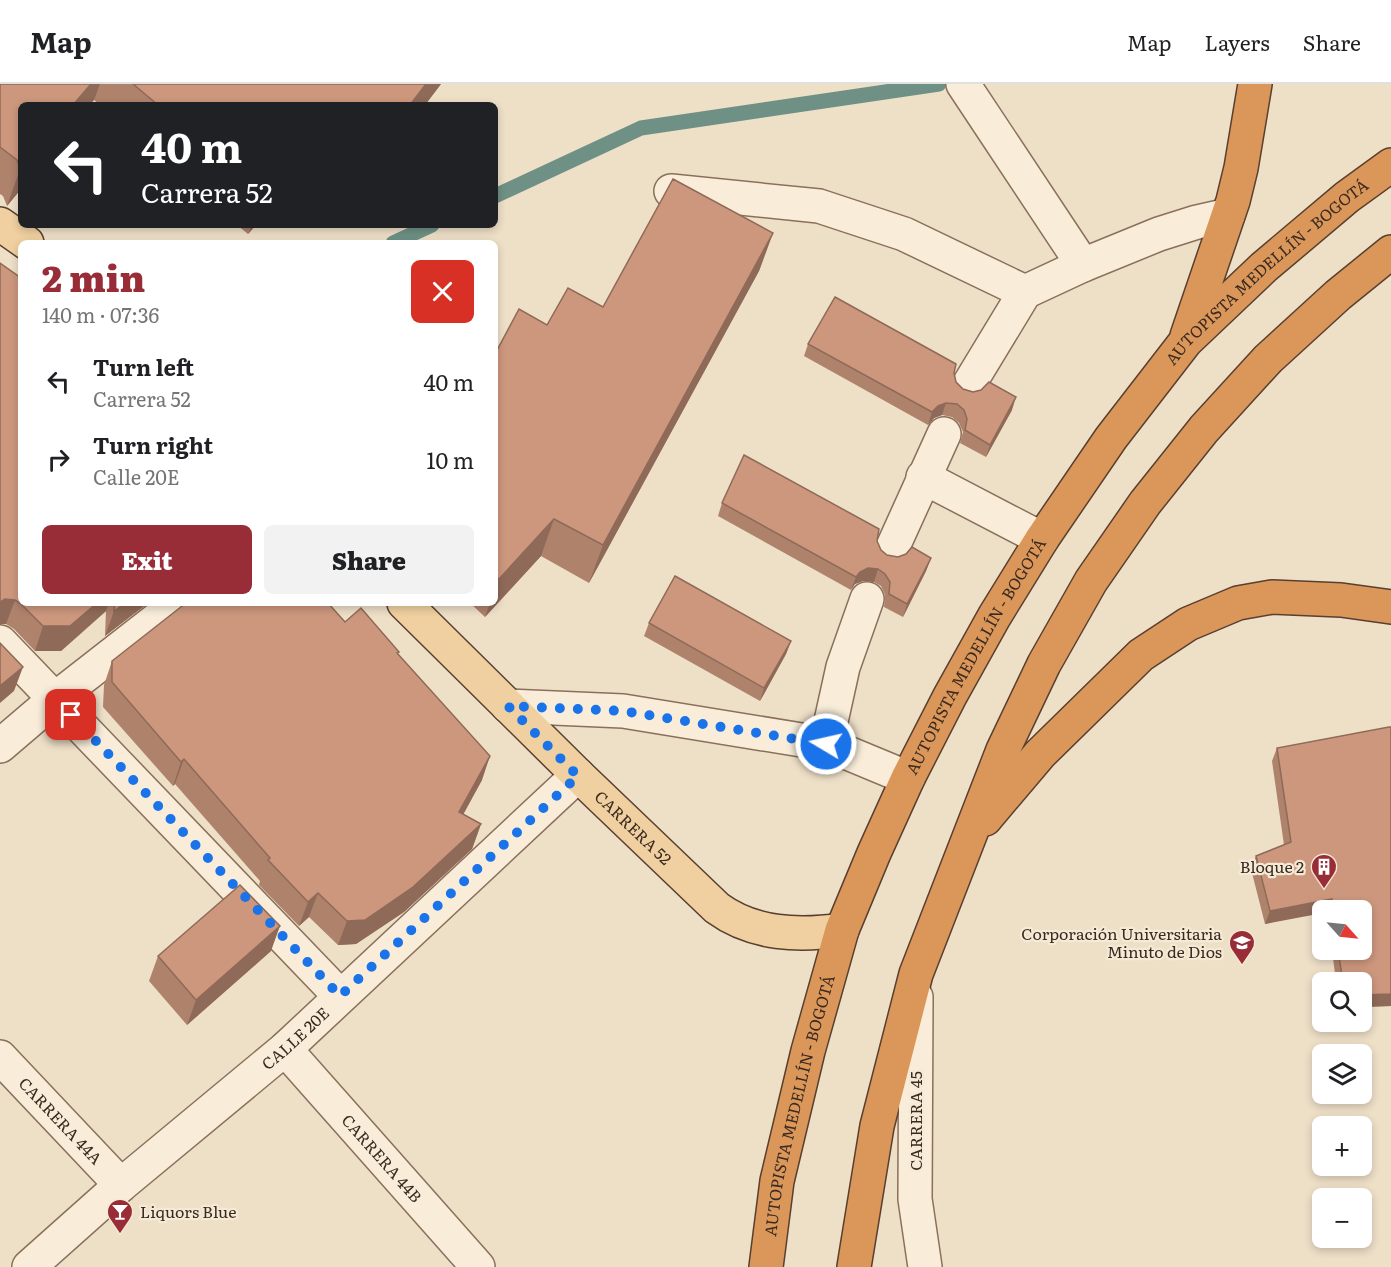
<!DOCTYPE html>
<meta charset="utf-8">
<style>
body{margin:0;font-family:Literata,serif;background:#f2f2f2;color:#202124;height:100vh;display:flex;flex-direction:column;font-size:22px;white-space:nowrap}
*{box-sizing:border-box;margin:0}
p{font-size:20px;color:#757577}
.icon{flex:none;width:33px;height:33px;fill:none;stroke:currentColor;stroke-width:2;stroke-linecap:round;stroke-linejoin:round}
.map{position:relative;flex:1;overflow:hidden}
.sheet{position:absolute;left:18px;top:156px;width:480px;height:366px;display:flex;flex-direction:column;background:#fff;border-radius:9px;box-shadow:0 3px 9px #0003}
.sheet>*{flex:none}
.banner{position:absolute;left:18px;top:18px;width:480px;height:126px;border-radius:9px;box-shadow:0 3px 9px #0003;background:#202124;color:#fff;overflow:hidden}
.needle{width:39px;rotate:117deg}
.tools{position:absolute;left:1312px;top:816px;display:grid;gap:12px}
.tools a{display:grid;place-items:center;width:60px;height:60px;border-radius:9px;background:#fff;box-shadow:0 3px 9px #0003;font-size:30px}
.pin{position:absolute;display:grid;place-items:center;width:51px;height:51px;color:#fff;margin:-26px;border-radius:12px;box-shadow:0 3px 9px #0006}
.me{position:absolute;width:66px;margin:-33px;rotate:279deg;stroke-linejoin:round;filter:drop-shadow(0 0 4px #0008)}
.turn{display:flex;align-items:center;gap:21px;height:126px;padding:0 24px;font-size:27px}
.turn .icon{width:78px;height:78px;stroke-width:2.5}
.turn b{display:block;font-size:42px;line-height:51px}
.round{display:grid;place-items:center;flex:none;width:63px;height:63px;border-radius:9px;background:#f2f2f2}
.summary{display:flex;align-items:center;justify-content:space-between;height:102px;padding:0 24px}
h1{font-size:36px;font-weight:800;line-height:45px;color:#982d37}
.cta{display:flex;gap:12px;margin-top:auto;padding:12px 24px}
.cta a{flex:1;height:69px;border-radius:9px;background:#982d37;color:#fff;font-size:24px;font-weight:800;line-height:69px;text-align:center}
.cta a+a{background:#f2f2f2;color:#202124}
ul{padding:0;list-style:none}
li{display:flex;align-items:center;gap:18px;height:78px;padding:0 24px}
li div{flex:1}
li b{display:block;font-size:22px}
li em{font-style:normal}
header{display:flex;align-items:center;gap:36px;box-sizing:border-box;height:84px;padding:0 30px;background:#fff;border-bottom:2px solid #e0e0e0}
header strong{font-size:28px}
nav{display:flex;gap:33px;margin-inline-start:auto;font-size:21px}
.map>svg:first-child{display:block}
</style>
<header>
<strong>Map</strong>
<nav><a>Map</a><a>Layers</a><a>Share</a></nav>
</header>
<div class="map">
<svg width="1391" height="1183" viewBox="0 0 1391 1183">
<rect width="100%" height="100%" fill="#eedfc7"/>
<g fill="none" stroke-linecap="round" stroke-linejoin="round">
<path stroke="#6e9085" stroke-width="15" d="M495 112 641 44 939 0
M393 159 432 141"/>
<defs>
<g id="minor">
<path d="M963 0 1083 181"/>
<path d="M671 107 819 122 904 150 1025 208"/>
<path d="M968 302 1025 208 1083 181 1159 150 1197 138 1228 131"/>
<path d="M923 393 1042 455"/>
<path d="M891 467 944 350"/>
<path d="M0 558 340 912"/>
<path d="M508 622 623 627 826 660 908 694"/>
<path d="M826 660 843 583 867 515"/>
<path d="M0 662 55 615 178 519"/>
<path d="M916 913 915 1115 925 1183"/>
<path id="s1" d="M285 965 478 1183"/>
<path id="s2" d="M0 973 121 1101"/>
<path id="s3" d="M29 1183 121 1101 285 965 578 691"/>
</g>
<g id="major">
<path d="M0 140 27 159"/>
<path id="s4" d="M404 519 578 691 717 824C754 851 799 852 842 846"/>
</g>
<g id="highway">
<path d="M1187 252 1233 117 1241 84 1255 0"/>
<path d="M985 735 1040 670 1141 571 1188 540 1238 519 1272 513 1341 516 1391 523"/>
<path id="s5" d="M766 1183 777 1097 808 967 842 846 874 769 908 694 950 612 994 533 1042 455 1111 354 1186 257 1264 183 1347 113 1391 81"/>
<path d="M854 1183 877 1042 916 890 1003 666 1044 580 1091 497 1145 419 1204 345 1268 275 1338 211 1391 168"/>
</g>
</defs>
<use href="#minor" stroke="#8a705c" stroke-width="36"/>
<use href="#major" stroke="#583f30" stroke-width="36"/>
<use href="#highway" stroke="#583f30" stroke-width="36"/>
<use href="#minor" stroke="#f9edda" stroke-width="33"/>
<use href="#major" stroke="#f0d0a0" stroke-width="33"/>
<use href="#highway" stroke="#db9759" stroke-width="33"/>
</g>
<path fill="#af826c" d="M0 0H441L425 21H100L94 16 21 21V105L7 122 3 112 0 110Z
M237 141H256L248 150Z
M773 149 759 187 589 499 541 472 485 533 470 519H495V270L547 241 603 223Z
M0 179 21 519H148L105 552 106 527 61 567H35L14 545 6 540Z
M808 260 954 289 956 298 963 305 1012 326 986 373 960 359 963 348 959 339 952 333 942 331 934 334 928 341 804 272Z
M722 419 877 457 881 466 887 471 898 473 931 474 926 487 903 533 884 523 885 511 881 502 874 498 863 497 855 500 851 506 718 432Z
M345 538 398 570 482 696 463 730 481 740 472 765 404 828 356 860 338 861 309 833 299 842 259 801 260 797 175 700 173 702 103 623 104 601 112 577Z
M649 539 791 557 786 570 760 617 644 552Z
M1391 643V922L1362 923V898H1336L1332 866H1362V826H1323L1265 840 1251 785 1256 772 1284 761 1272 677 1277 664Z
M271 867 187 941 149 897 158 872Z"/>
<path fill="#8f6a58" d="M91 0H100L94 16 90 21H73Z
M426 0H441L425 21H410Z
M21 84V105L7 122 20 85Z
M252 141H256L248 150Z
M773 149 759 187 589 499 603 461Z
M1016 313 1012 326 986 373 990 361Z
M946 319 942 331 934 334 928 341 932 328 938 322Z
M554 435 541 472 485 533 490 519H495V505L499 495Z
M931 474 926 487 903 533 907 520Z
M868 484 878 485 874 498 863 497 855 500 851 506 856 493 860 488Z
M5 515 15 516 6 540H0V518Z
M97 519H109L106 527 61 567H35L43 542Z
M125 519H148L105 552 114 527Z
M791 557 786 570 760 617 764 604Z
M23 583 14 607 0 619V602Z
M490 672 482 696 451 753 459 728Z
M184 675 175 700 173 702 181 678Z
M481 740 472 765 404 828 356 860 338 861 347 837Z
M318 809 309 833 299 842 308 818Z
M1332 815 1327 826H1323V829L1265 840 1270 827Z
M280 842 271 867 187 941 196 916Z
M1391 910V922L1362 923V911Z"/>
<path fill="#cc977d" stroke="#8f6a58" stroke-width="1.5" d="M0 0H91L73 21H21L20 85 17 76 0 63Z
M133 0H426L410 21H158Z
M673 95 773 149 603 461 554 435 499 495 495 492V270L519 225 547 241 568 204 603 223Z
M0 179 21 194V519H97L70 542H43L22 521 15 516 5 515 0 518Z
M835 213 956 280 954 289 956 298 963 305 973 308 981 306 989 298 1016 313 990 361 965 346 967 335 964 326 957 320 946 319 938 322 932 328 808 260Z
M744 371 879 445 877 457 881 466 887 471 898 473 906 470 912 463 931 474 907 520 889 510 890 498 885 490 878 485 868 484 860 488 856 493 722 419Z
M675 492 791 557 764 604 649 539Z
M115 519H125L114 527Z
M186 519H328L345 538 361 524 399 568 397 569 490 672 459 728 481 740 413 803 365 836 347 837 318 809 308 818 268 776 270 774 184 675 181 678 112 598V577Z
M0 559 23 583 0 602Z
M1389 643H1391V910L1362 911V898H1343L1338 866H1362V826H1333L1332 815 1270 827 1256 772 1291 758 1277 664Z
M240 801 280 842 196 916 158 872Z"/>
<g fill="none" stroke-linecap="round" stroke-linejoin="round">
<path stroke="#1a73e8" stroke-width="10" stroke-dasharray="0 18" d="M71 631 340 912 578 692 508 622 623 627 826 660"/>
</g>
<defs>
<symbol id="building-pin" viewBox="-11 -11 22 30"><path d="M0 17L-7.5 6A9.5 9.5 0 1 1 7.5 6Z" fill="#982d37" stroke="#f5ead6"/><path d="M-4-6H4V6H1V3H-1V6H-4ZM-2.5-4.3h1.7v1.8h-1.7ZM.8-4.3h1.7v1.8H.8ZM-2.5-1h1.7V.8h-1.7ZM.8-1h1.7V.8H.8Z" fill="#fff"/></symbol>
<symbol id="university-pin" viewBox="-11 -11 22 30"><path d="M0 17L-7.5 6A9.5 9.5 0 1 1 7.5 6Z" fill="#982d37" stroke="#f5ead6"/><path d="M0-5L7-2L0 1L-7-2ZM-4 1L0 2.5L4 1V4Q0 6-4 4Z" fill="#fff"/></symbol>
<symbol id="bar-pin" viewBox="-11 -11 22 30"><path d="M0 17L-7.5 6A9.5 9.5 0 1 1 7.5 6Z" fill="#982d37" stroke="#f5ead6"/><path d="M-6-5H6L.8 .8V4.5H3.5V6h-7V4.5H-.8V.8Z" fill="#fff"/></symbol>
</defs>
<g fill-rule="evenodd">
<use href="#building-pin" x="1309" y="768" width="30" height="40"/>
<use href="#university-pin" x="1227" y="844" width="30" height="40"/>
<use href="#bar-pin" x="105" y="1113" width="30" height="40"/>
</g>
<g text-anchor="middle" stroke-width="4.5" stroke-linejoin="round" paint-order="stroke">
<g font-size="16" fill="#3a2a20" stroke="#f5ead6">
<text dy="6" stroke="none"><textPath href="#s5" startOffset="1137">AUTOPISTA MEDELLÍN - BOGOTÁ</textPath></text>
<text dy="6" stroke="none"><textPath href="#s5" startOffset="651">AUTOPISTA MEDELLÍN - BOGOTÁ</textPath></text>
<text dy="6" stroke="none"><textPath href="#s4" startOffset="321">CARRERA 52</textPath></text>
<text dy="6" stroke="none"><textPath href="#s3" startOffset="351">CALLE 20E</textPath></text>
<text dy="6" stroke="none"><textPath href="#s5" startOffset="165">AUTOPISTA MEDELLÍN - BOGOTÁ</textPath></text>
<text dy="6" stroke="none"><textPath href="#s2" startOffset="88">CARRERA 44A</textPath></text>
<text transform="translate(916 1037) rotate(-90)" y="6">CARRERA 45</text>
<text dy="6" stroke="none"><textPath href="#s1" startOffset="146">CARRERA 44B</textPath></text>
</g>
<g font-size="16" fill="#3a2a20" stroke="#f5ead6" text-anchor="end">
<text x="1304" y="789">Bloque 2</text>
<text x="1222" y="856">Corporación Universitaria<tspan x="1222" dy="18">Minuto de Dios</tspan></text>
<text x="140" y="1134" text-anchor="start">Liquors Blue</text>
</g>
</g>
</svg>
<div class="tools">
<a><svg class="needle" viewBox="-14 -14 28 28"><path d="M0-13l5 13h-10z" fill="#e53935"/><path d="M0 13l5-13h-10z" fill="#757577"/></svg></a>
<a><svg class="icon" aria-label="search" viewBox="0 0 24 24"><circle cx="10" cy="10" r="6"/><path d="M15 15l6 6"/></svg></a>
<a><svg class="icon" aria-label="layers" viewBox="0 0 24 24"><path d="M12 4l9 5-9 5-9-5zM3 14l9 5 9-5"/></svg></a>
<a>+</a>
<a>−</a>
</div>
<div class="pin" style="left:71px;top:631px;background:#d93025"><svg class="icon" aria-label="arrive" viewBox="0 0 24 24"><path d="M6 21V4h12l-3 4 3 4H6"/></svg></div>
<svg class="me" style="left:826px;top:660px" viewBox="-20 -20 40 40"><circle r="17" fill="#1a73e8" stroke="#fff" stroke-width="3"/><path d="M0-11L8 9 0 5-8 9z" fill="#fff"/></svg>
<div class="banner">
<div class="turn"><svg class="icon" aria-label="left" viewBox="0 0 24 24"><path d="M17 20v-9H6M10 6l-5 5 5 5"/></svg><div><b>40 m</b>Carrera 52</div></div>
</div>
<section class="sheet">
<div class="summary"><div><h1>2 min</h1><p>140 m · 07:36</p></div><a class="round" style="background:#d93025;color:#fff"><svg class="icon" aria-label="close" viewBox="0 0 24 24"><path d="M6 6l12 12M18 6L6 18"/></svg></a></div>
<ul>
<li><svg class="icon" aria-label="left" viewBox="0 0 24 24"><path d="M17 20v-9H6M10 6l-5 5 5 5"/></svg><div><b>Turn left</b><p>Carrera 52</p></div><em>40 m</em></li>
<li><svg class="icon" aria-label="right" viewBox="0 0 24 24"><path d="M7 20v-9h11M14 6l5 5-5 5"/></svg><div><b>Turn right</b><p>Calle 20E</p></div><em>10 m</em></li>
</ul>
<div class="cta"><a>Exit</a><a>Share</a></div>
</section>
</div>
